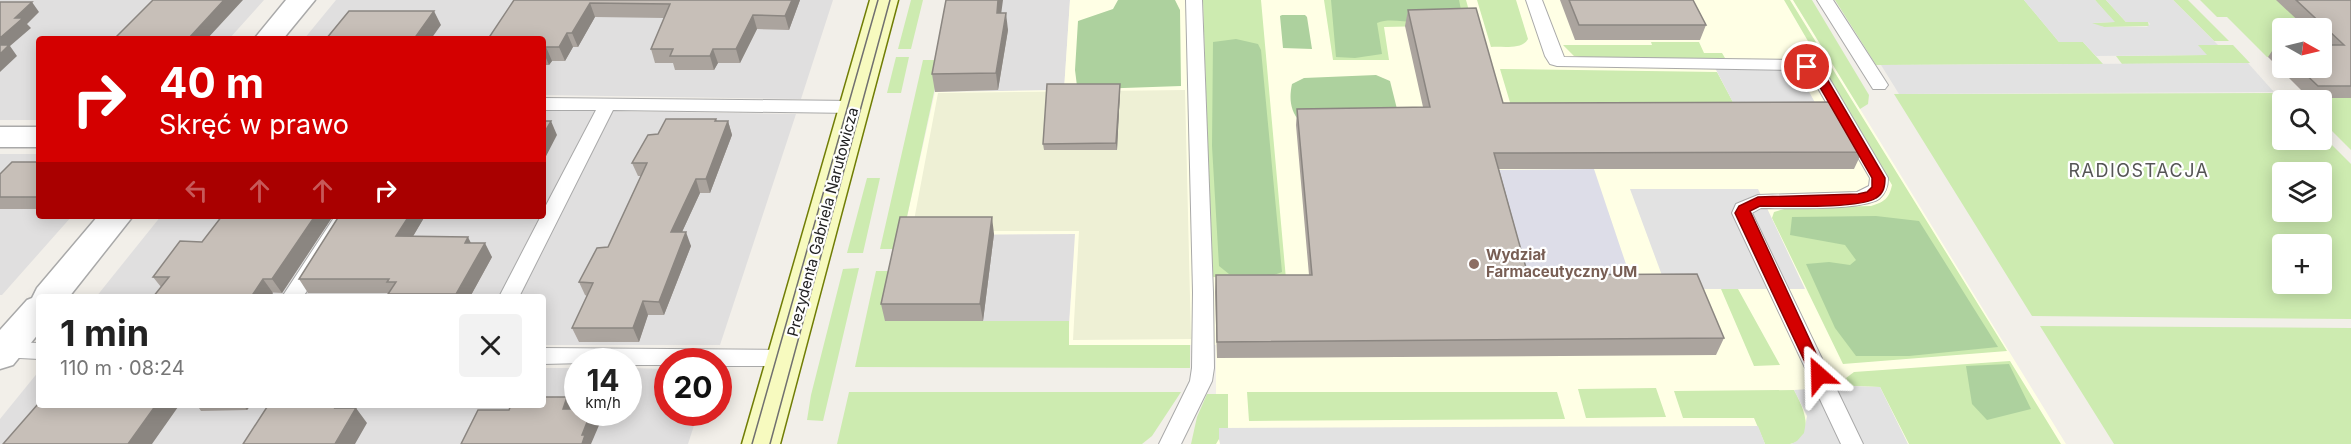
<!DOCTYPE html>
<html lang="pl">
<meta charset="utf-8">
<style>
body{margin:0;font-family:Inter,sans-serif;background:#f2f2f2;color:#222;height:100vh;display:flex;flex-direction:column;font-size:22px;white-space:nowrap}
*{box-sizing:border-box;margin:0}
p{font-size:20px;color:#767676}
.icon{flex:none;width:33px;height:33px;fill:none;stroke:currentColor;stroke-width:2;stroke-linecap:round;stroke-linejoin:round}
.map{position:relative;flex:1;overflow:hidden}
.details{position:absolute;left:36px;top:294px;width:510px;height:114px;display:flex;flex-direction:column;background:#fff;border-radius:6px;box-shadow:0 3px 15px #0003}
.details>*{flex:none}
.banner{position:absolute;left:36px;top:36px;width:510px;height:183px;border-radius:6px;box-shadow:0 3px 15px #0003;background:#d40000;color:#fff;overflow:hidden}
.needle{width:39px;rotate:98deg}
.controls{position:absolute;left:2272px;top:18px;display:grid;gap:12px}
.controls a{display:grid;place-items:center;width:60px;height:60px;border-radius:6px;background:#fff;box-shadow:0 3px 15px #0003;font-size:30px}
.speed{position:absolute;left:564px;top:348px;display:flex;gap:12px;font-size:30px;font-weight:700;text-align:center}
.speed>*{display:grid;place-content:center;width:78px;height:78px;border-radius:50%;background:#fff;box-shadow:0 3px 15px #0003;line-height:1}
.speed small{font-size:15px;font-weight:400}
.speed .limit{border:9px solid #d22;background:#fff;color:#111}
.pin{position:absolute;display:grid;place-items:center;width:51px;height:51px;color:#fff;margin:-26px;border:3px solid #fff;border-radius:50%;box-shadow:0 2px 6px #0007}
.me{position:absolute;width:66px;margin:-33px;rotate:335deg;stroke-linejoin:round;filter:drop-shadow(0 0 4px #0008)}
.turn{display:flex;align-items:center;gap:21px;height:126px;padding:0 24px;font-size:27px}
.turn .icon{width:78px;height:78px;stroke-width:2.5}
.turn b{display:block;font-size:42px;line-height:51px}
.lanes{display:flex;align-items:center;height:57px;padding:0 24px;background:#0003;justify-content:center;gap:30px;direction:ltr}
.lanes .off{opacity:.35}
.round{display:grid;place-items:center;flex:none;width:63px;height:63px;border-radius:6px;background:#f2f2f2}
.overview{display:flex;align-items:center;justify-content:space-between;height:102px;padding:0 24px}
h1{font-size:36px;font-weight:700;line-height:45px}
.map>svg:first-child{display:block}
</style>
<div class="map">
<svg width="2351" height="444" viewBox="0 0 2351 444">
<rect width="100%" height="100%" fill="#f2efe9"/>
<path fill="#e0dfdf" d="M0 0H264L229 39H39V120H0Z
M336 0H833L801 99 543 95V39H304Z
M952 0H1070L1064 90 935 92Z
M543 110 796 114 720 345H543V297H96L161 216H543Z
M0 154H39V216H72L2 295H0Z
M1076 234 1069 321H885L903 235Z
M543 368H577L578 412H628L629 368 667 369 668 412 698 413 688 444H0V419L39 371V405H543Z"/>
<path fill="#ffffe5" d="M1070 0H1793L2066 444H1216V345H1068L1075 234 903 235 935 92 1064 90Z"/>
<path fill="#eef0d5" d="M1185 90 1191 339 1073 340 1079 231H912L938 93Z"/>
<path fill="#cdebb0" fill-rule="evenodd" d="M911 0H923L911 49H898Z
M1203 0H1261L1286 279 1212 277Z
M1324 0H1466L1473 25 1384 27 1389 60H1333Z
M1477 0H1516L1528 39C1522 50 1503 46 1491 47Z
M1784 0H1790L2007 351 1843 364 1772 218 1774 212 1788 208 1871 206C1884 202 1889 199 1892 185Z
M1793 0H1812L1869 95 1868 104 1860 109Z
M1835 0H2024L2059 42H2083L2103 64 1876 65Z
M2095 0H2106L2126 22H2148L2149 26 2104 27 2093 25 2092 23 2114 22Z
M2173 0H2188L2229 41H2214Z
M2200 0H2277L2307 28H2283V56L2267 57 2227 17H2217Z
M1651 42H1699L1704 53H1722L1725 58H1586L1574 56 1563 45H1652Z
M2197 45H2233L2250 63 2122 64 2116 56 2206 55Z
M896 57H909L901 93H887Z
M923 60H941L900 249H880Z
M1500 69 1717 72 1742 119H1515Z
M2280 93 2288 100H2283V140H2322V135L2351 164V319L2032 316 1894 94ZM2283 172H2322V212H2283ZM2283 244H2322V284H2283Z
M2299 98H2351V150L2322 121V100H2301Z
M867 178H880L863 253H847Z
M859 268 823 421 807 420 811 395 843 269Z
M876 271H895L886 321H1069V345H1190V368L855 367Z
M1721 289H1738L1780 365 1754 366Z
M2040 326 2351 328V444H2114Z
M2010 361 2061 444H1909L1880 387 1851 386 1846 378 1854 372Z
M1656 388 1666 417 1586 418 1578 389Z
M1794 390C1802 404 1818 439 1790 444 1782 444 1773 444 1765 444L1754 418H1683L1674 391Z
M849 392H1181L1152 436 1142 444H837Z
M1247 392H1557L1565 419 1249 421Z
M1207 394H1228V428H1219V439L1216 444H1191L1197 417Z"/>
<path fill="#add19e" d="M1118 0H1175L1180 10 1181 86 1095 89 1077 86 1075 70 1078 21 1113 9Z
M1331 0H1459L1463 20C1447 22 1431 23 1415 22 1402 22 1389 18 1377 23L1382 54 1355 58 1336 57Z
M1282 15H1305L1307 17 1312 49 1283 48 1280 16Z
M1236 39 1258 44 1261 50 1282 272 1274 275 1229 274 1219 266 1212 146 1213 42Z
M1376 75 1390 81 1399 117 1300 122C1290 111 1289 98 1292 84L1304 78Z
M1876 216 1919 221 1998 347 1909 356H1856L1835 328 1806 264 1829 262 1850 265 1856 260 1845 245 1790 235 1792 217Z
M2009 364 2031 409 1987 420 1972 404 1966 366Z"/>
<path fill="#e2e2e2" d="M2024 0H2095L2115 22 2092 23 2104 27H2147L2150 24 2148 22H2126L2106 0H2173L2218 45H2198L2207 55 2096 56 2083 42H2059Z
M2248 63 2274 92 1899 94 1881 65Z
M1713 64 1794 65 1822 115 1739 114Z
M1630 189H1758L1805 289H1667Z
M1851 386 1880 387 1908 444H1791L1797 441 1804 433 1807 416 1794 390Z
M1758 426 1765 444H1220L1219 439V428Z"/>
<path fill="#dddde8" d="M1594 169 1635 291H1524L1490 170Z"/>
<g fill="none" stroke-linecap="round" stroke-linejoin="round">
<defs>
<path id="lane" d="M1186 0H1202L1213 292 1214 368 1212 381 1181 444H1159L1190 381 1192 368 1193 292Z
M1526 0H1542L1564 57 1799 60 1818 65 1825 71 1888 178C1888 187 1886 193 1879 199 1861 211 1786 208 1761 208L1752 213 1863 444H1841L1732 213 1736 204 1758 195 1857 192 1869 186 1870 178 1812 78 1798 70 1557 66 1550 64 1545 56Z
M1817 0H1833L1888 85 1885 89H1873Z
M543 98 854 101 860 103 863 107 860 111 854 113 613 110 519 297H499L541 216H543V211L596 110H543Z
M335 216H355L303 297H282Z
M4 342 39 343V359L0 357V343Z
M543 348 786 350 794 352 797 358 794 364 786 366H718V362H668V365H628V362L543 364Z"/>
<path id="street" d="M286 0H315L283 39H254Z
M0 127H39V147H0Z
M98 216H133L69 297H39V333L13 365 0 369V330L27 300 32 298 37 288Z"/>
<path id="secondary" d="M870 0H898L780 444H742Z"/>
</defs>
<use href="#lane" stroke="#a9a9a9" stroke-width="2"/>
<use href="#street" stroke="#a9a9a9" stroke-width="3"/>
<use href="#secondary" stroke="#707d05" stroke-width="3"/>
<use href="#lane" fill="#fff" fill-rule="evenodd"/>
<use href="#street" fill="#fff" fill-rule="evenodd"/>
<use href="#secondary" fill="#f7fabf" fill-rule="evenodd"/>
<path stroke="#707070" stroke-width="1.5" d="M752 444 878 0
M770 444 890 0"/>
</g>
<path fill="#aba49e" d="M514 0H800L789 30 757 29 740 63H718L714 70H675L673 63H655L651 49 664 18 595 17 578 47H573L565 61H552L549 65H543V39Z
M1560 0H1693L1706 25 1700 40H1575Z
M2276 0H2351V98H2309L2268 57 2276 45H2283V68H2322V28H2306Z
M1408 10 1503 103 1862 152 1854 169H1499L1528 275 1724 338 1716 355 1217 358 1215 292 1216 275H1309L1296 125 1297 109 1423 107 1405 26Z
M1001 13 1008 30 998 90 935 92 932 74Z
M1120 91 1117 150H1044L1043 144Z
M716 119 717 121H728L732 135 710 193H700L682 232 691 246 664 315H648L639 342H579L572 328 587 296 585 295 579 282 608 247 641 176H638L632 163Z
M39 162V209H0V174Z
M222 216H333L282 293 161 287 153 277 202 242Z
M339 216H425L413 236 471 243 492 257 470 297H390L389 293H308L299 279Z
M994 234 983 321H885L881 304Z
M197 405H251L247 410 201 411Z"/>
<path fill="#8b8681" d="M224 0H243L207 39H188Z
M792 0H800L789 30 785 16Z
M998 0H1003L999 30 997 13Z
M32 2 39 12 27 24 31 28 10 46 17 56 0 72V38L15 18Z
M590 3 595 17 578 47 572 33Z
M434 11 441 25 431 39H414Z
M1006 13 1008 30 998 90 996 73Z
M753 15 757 29 740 63 736 49Z
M567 33 573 47 565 61 559 47Z
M546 47 552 61 549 65 543 51Z
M713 49 718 63 714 70 710 56Z
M1120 84V91L1117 150 1116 143Z
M551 121 557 135 543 162V135Z
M728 121 732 135 710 193 706 179Z
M696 179 700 193 676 245 671 232Z
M315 216H333L282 293 272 279Z
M409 216H425L405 250 396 236Z
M992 217 994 234 983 321 980 304Z
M686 232 691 246 664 315 659 302Z
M468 237 475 251 465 243Z
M485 243 492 257 470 297H458L456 294Z
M263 279 273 293 271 297H251Z
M643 301 648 315 639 342 633 328Z
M567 397 575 412 563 409Z
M156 405H177L178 407 152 444H128Z
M243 405H251L247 410Z
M337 405H352L354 408H335Z
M356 408 367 423 355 444H335Z
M591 412H595L600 423 591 444H582V435Z"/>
<path fill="#c7bfb8" stroke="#8b8681" stroke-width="1.5" d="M153 0H224L188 39H114Z
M514 0H792L785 16 753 15 736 49H713L710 56H670L673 49H651L670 4 590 3 572 33H567L559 47H546L543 51V39H488Z
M946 0H998L997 13H1006L996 73 932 74Z
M1569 0H1693L1706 25H1579Z
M2296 0H2351V86H2318L2299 68H2322V45H2344Z
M0 2H32L15 18H23L0 38Z
M1476 8 1503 103 1831 102 1862 152 1494 153 1528 275 1697 274 1724 338 1217 342 1216 275H1312L1297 109 1430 107 1408 10Z
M349 11H434L414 39H326Z
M0 45H9L0 54Z
M2276 45H2283V52Z
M1047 84H1120L1116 143 1043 144Z
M666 119H716L715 121H728L706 179H696L671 232H686L659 302 643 301 633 328H572L593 283 579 282 597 248 608 247 647 163H632L648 135 658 134Z
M543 121H551L543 135Z
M12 162H39L38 197H0V174Z
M222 216H315L272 279H263L251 297H153L169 277H153L180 241 202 242Z
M339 216H409L396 236 468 237 465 243H485L456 294H388L396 282H387L389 279H299Z
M900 217H992L980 304H881Z
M543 397H567L563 409H578V412H591L582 435H585L582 444H461L478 410H509L511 405H543Z
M38 404H39V405H156L128 444H3Z
M296 405H337L335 408H356L335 444H243L267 407H294Z"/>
<path fill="#d40000" stroke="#8a0000" stroke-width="1.5" d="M1807 63 1823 72 1885 178C1885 186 1884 193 1876 198 1860 209 1783 206 1760 206L1750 211 1826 375 1824 380H1813L1811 375 1735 213 1739 206 1758 197 1858 194 1867 192 1872 187V178L1814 77 1801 67Z"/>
<circle fill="#8d6e63" stroke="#fff" stroke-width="2" cx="1474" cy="264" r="6"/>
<g text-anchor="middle" stroke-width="4.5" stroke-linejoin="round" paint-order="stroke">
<g font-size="15" fill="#222" stroke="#fff">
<text transform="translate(823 222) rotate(-75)" y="5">Prezydenta Gabriela Narutowicza</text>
</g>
<g font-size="15" font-weight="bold" fill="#785e54" stroke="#fff" text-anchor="start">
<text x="1486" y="260">Wydział<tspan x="1486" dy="17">Farmaceutyczny UM</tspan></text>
</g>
<g font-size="18" letter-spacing="1.5" fill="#555" stroke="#fff">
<text x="2139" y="177">RADIOSTACJA</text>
</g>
</g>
</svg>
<div class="controls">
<a><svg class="needle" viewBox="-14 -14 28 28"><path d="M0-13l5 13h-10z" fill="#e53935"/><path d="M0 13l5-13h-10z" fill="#767676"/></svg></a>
<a><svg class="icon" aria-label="search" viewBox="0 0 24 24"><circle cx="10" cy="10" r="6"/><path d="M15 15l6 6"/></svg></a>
<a><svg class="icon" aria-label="layers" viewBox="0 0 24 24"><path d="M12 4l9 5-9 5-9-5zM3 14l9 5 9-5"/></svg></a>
<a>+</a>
</div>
<div class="speed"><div>14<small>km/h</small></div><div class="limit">20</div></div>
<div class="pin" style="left:1807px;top:67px;background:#d93025"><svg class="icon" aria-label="arrive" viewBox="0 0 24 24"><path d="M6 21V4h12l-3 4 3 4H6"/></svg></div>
<svg class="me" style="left:1819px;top:375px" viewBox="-20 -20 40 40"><path d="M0-17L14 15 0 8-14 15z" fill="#d40000" stroke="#fff" stroke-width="4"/></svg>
<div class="banner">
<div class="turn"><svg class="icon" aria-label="right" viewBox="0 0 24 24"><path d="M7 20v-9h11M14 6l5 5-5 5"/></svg><div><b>40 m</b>Skręć w prawo</div></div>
<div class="lanes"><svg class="icon off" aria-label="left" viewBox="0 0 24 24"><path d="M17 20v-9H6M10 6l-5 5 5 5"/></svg><svg class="icon off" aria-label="ahead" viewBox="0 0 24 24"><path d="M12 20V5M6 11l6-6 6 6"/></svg><svg class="icon off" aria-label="ahead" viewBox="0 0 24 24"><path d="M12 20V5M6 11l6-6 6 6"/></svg><svg class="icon" aria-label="right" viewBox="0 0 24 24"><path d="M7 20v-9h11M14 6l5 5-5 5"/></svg></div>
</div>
<section class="details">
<div class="overview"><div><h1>1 min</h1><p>110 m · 08:24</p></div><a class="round"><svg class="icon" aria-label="close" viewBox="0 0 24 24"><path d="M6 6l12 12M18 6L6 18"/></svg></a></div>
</section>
</div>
